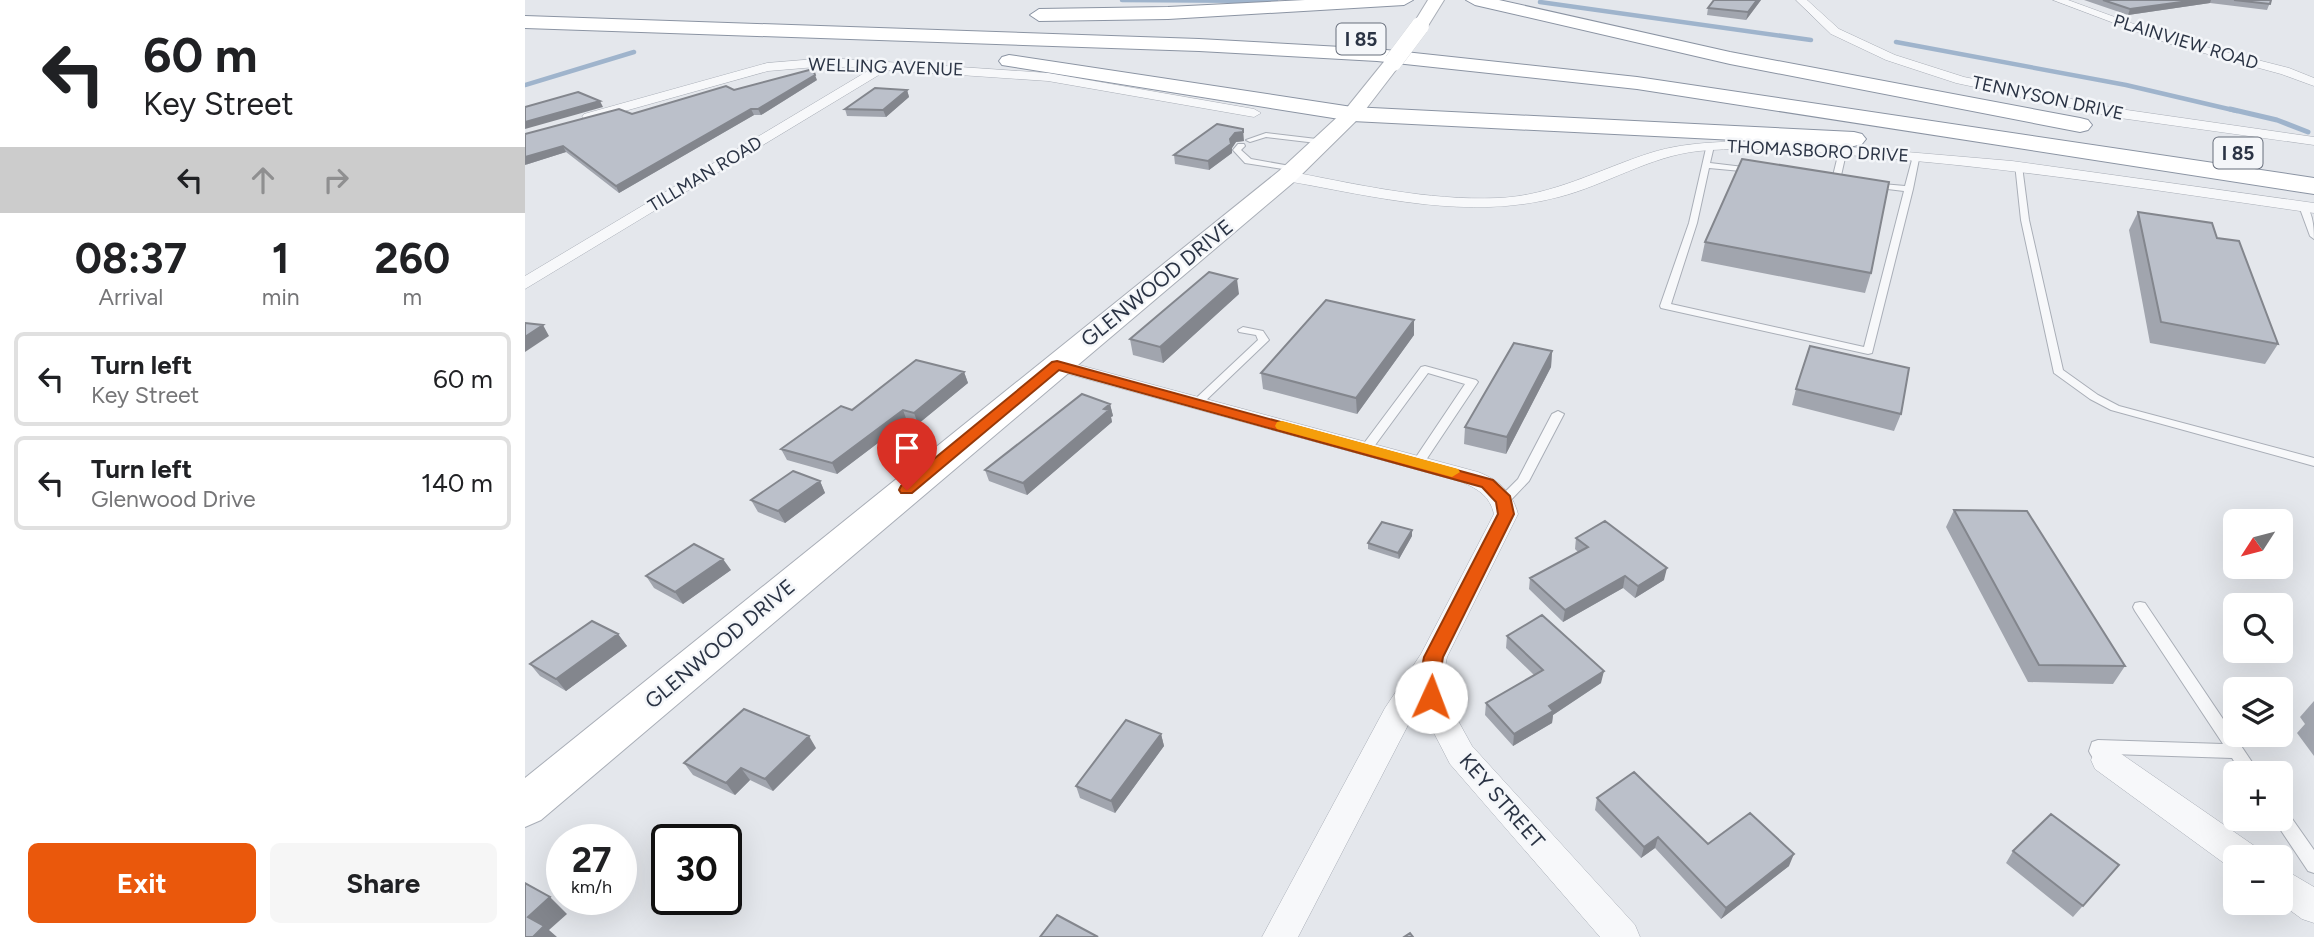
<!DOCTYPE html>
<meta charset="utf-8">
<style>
body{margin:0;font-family:Figtree,sans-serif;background:#f6f6f6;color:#202124;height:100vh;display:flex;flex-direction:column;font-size:26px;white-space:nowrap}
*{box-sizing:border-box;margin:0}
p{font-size:23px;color:#757577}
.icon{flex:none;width:38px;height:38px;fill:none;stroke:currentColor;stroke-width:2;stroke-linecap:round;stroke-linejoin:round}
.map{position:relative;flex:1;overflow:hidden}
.drawer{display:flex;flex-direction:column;background:#fff;width:525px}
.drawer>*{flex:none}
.banner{background:#fff;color:#202124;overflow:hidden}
.needle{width:46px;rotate:234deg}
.buttons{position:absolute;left:1698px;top:509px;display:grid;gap:14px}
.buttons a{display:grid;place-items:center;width:70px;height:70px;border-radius:10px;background:#fff;box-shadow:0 7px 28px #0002;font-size:35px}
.speed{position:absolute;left:21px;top:824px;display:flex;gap:14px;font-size:35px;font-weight:700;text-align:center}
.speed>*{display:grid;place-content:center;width:91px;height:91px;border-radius:50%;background:#fff;box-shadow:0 7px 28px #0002;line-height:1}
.speed small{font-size:18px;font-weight:400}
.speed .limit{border:4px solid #111;border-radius:10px;background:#fff;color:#111}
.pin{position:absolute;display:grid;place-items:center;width:60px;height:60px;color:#fff;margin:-72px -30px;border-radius:50% 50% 50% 0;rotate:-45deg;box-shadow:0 0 7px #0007}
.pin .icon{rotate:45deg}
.me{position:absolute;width:77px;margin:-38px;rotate:2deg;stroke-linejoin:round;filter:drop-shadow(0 0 5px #0008)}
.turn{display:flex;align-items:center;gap:24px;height:147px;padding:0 28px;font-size:32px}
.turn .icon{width:91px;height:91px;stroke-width:2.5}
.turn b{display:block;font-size:49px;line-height:60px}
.lanes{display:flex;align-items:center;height:66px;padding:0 28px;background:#0003;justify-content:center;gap:35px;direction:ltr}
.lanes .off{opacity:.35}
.eta{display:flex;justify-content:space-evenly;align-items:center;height:119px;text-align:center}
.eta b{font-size:42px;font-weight:700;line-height:49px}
.primary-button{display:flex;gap:14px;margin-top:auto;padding:14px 28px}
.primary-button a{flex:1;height:80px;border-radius:10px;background:#ea580c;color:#fff;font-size:28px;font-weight:700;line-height:80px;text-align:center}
.primary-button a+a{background:#f6f6f6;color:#202124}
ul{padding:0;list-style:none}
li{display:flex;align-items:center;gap:21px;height:94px;margin:0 14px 10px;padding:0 14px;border:4px solid #e0e0e0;border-radius:10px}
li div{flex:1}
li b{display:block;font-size:26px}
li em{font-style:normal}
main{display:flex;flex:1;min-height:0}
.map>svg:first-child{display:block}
</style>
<main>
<section class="drawer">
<div class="banner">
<div class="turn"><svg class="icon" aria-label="left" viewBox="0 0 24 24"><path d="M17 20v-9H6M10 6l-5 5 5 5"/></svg><div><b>60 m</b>Key Street</div></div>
<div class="lanes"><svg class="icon" aria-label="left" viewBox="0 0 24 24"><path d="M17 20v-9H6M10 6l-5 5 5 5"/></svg><svg class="icon off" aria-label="ahead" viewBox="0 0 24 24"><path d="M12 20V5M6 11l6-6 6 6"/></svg><svg class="icon off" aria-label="right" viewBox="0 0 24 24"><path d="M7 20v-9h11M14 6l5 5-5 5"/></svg></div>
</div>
<div class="eta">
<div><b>08:37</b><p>Arrival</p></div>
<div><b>1</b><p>min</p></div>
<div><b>260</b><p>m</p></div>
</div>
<ul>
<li><svg class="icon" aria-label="left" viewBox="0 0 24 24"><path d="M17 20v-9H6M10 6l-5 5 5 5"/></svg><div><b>Turn left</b><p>Key Street</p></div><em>60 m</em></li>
<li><svg class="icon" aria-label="left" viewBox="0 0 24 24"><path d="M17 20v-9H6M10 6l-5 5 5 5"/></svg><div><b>Turn left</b><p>Glenwood Drive</p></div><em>140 m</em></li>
</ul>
<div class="primary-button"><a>Exit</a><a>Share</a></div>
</section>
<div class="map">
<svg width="1789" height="937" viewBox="0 0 1789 937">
<rect width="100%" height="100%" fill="#e4e7ec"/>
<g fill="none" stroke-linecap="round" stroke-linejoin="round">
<path stroke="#9fb4cc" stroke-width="4.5" d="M597 0 751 1
M1015 2 1286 40
M1371 42 1601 85 1712 111
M0 85 109 52"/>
<path stroke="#9fb4cc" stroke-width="5" d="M1705 109 1752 120 1783 132"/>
<defs>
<path id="lane" d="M741 133 800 140 804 142 800 144 741 137 725 142 721 140Z
M713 144H719L720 146 716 150 726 159 771 167 775 169 771 171 720 163 708 150Z
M1182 144 1189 146 1185 163 1227 168 1231 170 1227 172 1184 168 1172 223 1146 304 1339 347 1379 191 1346 187 1342 185 1346 183 1380 186 1388 156 1395 154 1388 189 1347 353 1343 354 1136 308 1135 306 1164 223Z
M1315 147 1322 149 1315 180 1311 182 1307 180Z
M1490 164 1497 166 1504 220 1538 370 1573 395 1594 406 1789 458V466L1586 410 1565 399 1529 373 1496 220Z
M1778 203C1788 210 1789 227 1789 239L1785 236 1774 206Z
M718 327 738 331 744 340 676 405H668L666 403 668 401 733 340 731 335 714 332 713 330Z
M900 366 951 380 953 382 897 466H889L887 463 940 384 903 373 845 452H837L835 449 837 446 896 367Z
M1033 411 1039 414 1004 481 983 503H975L973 500 975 497 993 479 1027 414Z
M1615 602 1620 603 1735 774H1717L1707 758 1586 754 1589 760 1587 765C1576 769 1568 760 1564 751L1567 742 1573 740 1698 744 1610 611 1608 607 1610 603Z
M1755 807 1761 810 1789 850V873L1783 871 1749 820 1748 819H1755Z"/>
<path id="street" d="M1271 0H1282L1314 29 1370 55 1439 77 1595 109 1789 137V145L1595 118 1431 83 1361 60 1306 34Z
M1528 0H1543L1650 39 1764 68 1789 78V86L1756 74 1642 43Z
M303 58 523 73 729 109 736 113 729 117 523 81 362 70 0 289V276L346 69 303 66 243 71 64 121 57 117 59 114 242 63Z
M1252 141 1487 161 1789 203V213C1649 193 1510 171 1369 159 1305 154 1239 145 1174 151 1125 156 1081 185 1034 197 943 221 852 197 762 181L754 176 762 171C831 184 902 201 973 198 1027 196 1075 169 1125 153 1166 140 1209 142 1252 141Z
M532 359 953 472C974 480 987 492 993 514L922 657 918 677 920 697 947 746 1110 925 1115 937H1075L925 764 894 704 773 937H737L860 708 896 654 969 514C965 496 953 489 937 482L525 369 522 365 525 361Z
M1581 747 1592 751 1731 847 1735 858H1710V870L1707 869 1570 769 1566 760 1570 751Z
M1755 867 1789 887V923L1777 919 1755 903Z"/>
<path id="secondary" d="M903 0H919L901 29H889L887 26Z
M868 57 877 62 834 118 770 181 16 820 0 827V778L754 171 820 110 862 58Z"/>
<path id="highway" d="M780 0H888L879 5 643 19 514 21 505 15 514 9 643 7Z
M941 0H974L1205 52 1555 118 1563 120 1567 125 1563 130 1555 132 1205 64 950 5Z
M0 16 674 39 852 49 1112 77 1789 178V194L1112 89 852 61 674 51 0 28Z
M484 55 827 107 1329 132 1337 134 1341 139 1337 144 1329 146 827 121 477 65 474 61 477 57Z"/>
</defs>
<use href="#lane" stroke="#a9aeb7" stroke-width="2"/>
<use href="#street" stroke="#a9aeb7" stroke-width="1"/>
<use href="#secondary" stroke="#a9aeb7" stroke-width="2"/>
<use href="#highway" stroke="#8b94a3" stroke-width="2"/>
<use href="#lane" fill="#f7f8fa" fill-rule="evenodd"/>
<use href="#street" fill="#f7f8fa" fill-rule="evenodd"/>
<use href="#secondary" fill="#fff" fill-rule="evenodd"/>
<use href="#highway" fill="#fff" fill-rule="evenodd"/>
<defs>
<path id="secondary-bridge" d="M868 62 895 26"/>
</defs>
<use href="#secondary-bridge" stroke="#a9aeb7" stroke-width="18" stroke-linecap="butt"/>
<use href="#secondary-bridge" stroke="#fff" stroke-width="18"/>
</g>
<path fill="#a1a5ae" d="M1236 0 1221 20 1182 15 1183 8Z
M1559 0H1746L1742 10 1685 3 1603 15Z
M292 80 236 115H229L94 193 41 152 0 165 107 114Z
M382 90 384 97 361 117 322 116 320 109Z
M692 124 719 141 711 142 707 148V153L684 170 650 164 649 155Z
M1613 212 1692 238 1753 344 1740 364 1625 343 1604 230Z
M1180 242 1346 273 1340 293 1176 261Z
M714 294 638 363 608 355 605 339Z
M889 320V335L832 414 738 389 736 373Z
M1027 351 1026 367 981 454 939 444 940 427Z
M439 372 443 383 393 424 382 421 312 474 262 460 256 449 327 410Z
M1271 389 1376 414 1369 431 1267 405Z
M585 404 588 416 586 417 587 422 502 495 464 481 460 470Z
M295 481 300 493 260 523 233 512 226 500Z
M1429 510 1600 666 1588 684 1503 682 1421 527Z
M887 536 874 559 843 549V543Z
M1051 538 1139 580 1110 598 1098 588 1038 622 1004 589 1005 578 1053 552 1050 549Z
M206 570 158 604 129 588 121 576Z
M93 634 102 646 41 691 15 676 5 664Z
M982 636 1076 683 1028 715 1027 723 988 746 960 715 961 703 1009 675 981 648Z
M1789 701V756L1772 733 1780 724 1775 717Z
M636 734 639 746 590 813 555 798 551 786Z
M291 748 248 791 225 780 210 795 168 775 159 763Z
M1072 798 1183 844 1264 866 1196 919 1130 848 1116 858 1070 810Z
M1488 851 1594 865 1548 917 1481 863Z"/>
<path fill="#83868d" d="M1232 0H1236L1221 20 1223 12Z
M1671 0H1686L1685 3 1603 15 1605 9Z
M290 75 292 80 236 115 233 109Z
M382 90 384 97 361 117 358 110Z
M75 101 78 107 0 129V122Z
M226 109 229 115 94 193 91 186Z
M718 129 719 141 711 142 707 148V153L684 170 683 161 710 133Z
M38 146 41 152 0 165V157Z
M712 279 714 294 638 363 635 347Z
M889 320V335L832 414 831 398Z
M18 325 24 336 0 352V337Z
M1027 351 1026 367 981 454 982 437Z
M439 372 443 383 393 424 389 413Z
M585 404 588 416 586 417 587 422 502 495 498 483Z
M378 410 382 421 312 474 307 463Z
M295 481 300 493 260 523 253 511Z
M887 530V536L874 559 873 553Z
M198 559 206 570 158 604 150 592Z
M1142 568 1139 580 1110 598 1113 586Z
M1100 576 1098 588 1038 622 1040 610Z
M93 634 102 646 41 691 31 679Z
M1079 671 1076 683 1028 715 1027 723 988 746 989 734 1024 706Z
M636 734 639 746 590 813 586 801Z
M284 736 291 748 248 791 240 779Z
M216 768 225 780 210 795 201 783Z
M1133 837 1130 848 1116 858 1119 847Z
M1269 854 1264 866 1196 919 1201 908Z
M25 897 42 914 24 930 32 937H8L3 917Z"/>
<path fill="#bbc0ca" stroke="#83868d" stroke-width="2" d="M1189 0H1232L1223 12 1183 8Z
M1578 0H1671L1605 9Z
M1709 0H1746L1745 4Z
M288 69 290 75 233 109H226L91 186 38 146 0 157V134L94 109 107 114 201 86 209 90Z
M350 88 382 90 358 110 320 109Z
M53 92 75 101 0 122V107Z
M692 124 718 129V132L710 133 705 139 706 144 683 161 649 155Z
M1217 159 1364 182 1346 273 1180 242Z
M1613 212 1687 223 1692 238 1714 241 1753 344 1636 322Z
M684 272 712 279 635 347 605 339Z
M801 300 889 320 831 398 736 373Z
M0 323 18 325 0 337Z
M989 343 1027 351 982 437 940 427Z
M1285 346 1384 368 1376 414 1271 389Z
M391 360 439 372 389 413 378 410 307 463 256 449 316 406 327 410Z
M557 394 585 404 579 409 584 410 498 483 460 470Z
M268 471 295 481 253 511 226 500Z
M1429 510 1502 511 1600 666 1514 665Z
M1080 521 1142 568 1113 586 1100 576 1040 610 1005 578 1063 547 1051 538Z
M857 522 887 530 873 553 843 543Z
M169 544 198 559 150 592 121 576Z
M1017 615 1079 671 1024 706 1028 711 989 734 961 703 1018 670 982 636Z
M67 621 93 634 31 679 5 664Z
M219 709 284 736 240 779 216 768 201 783 159 763Z
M601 720 636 734 586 801 551 786Z
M1109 772 1183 844 1225 813 1269 854 1201 908 1133 837 1119 847 1072 798Z
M1526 814 1594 865 1558 906 1488 851Z
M0 883 25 897 3 917 19 926 8 937H0Z
M532 915 573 937H515Z
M885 933 888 937H879Z"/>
<path fill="#ea580c" stroke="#983908" stroke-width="2" d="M532 361 968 480 985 496 989 514 918 657C915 670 918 693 913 703L906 706 899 703 895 677 899 657 973 514 971 502 957 487 534 370 387 493H376L374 490 376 486 527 362Z"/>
<path fill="#f59e0b" d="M757 421 933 469 935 472 927 477 752 429 750 426 752 422Z"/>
<g text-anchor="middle" stroke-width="5" stroke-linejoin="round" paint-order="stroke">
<g font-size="18" fill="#2b3445" stroke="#f4f6f9">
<text transform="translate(1661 42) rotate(17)" y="6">PLAINVIEW ROAD</text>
<text transform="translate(361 67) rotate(2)" y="6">WELLING AVENUE</text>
<text transform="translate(1523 98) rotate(12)" y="6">TENNYSON DRIVE</text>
<text transform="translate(1293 151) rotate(3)" y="6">THOMASBORO DRIVE</text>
<text transform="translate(180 174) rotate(-31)" y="6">TILLMAN ROAD</text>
</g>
<g fill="#f4f6f9" stroke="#676e7b" stroke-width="2">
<rect x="811.5" y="23.5" width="49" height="31" rx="5"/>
<rect x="1688.5" y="137.5" width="49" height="31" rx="5"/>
</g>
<g font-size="19" font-weight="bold" fill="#2b3445">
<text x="836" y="46">I 85</text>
<text x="1713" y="160">I 85</text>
</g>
<g font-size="21" fill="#2b3445" stroke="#f4f6f9">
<text transform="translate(632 283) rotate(-39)" y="7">GLENWOOD DRIVE</text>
<text transform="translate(195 644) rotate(-40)" y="7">GLENWOOD DRIVE</text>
<text transform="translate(977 801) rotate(49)" y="7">KEY STREET</text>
</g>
</g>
</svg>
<div class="buttons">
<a><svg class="needle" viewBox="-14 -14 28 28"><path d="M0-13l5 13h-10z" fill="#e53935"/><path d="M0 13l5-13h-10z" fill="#757577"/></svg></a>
<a><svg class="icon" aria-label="search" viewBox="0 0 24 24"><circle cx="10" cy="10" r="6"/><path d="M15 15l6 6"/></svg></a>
<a><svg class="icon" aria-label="layers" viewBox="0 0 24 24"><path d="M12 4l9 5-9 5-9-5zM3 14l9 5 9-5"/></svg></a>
<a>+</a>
<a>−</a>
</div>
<div class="speed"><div>27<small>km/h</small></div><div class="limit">30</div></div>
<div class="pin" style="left:382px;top:490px;background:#d93025"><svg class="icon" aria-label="arrive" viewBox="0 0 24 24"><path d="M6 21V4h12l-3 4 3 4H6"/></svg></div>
<svg class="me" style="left:906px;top:697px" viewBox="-20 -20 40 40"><circle r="19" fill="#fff"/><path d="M0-13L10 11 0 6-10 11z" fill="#ea580c"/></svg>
</div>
</main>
